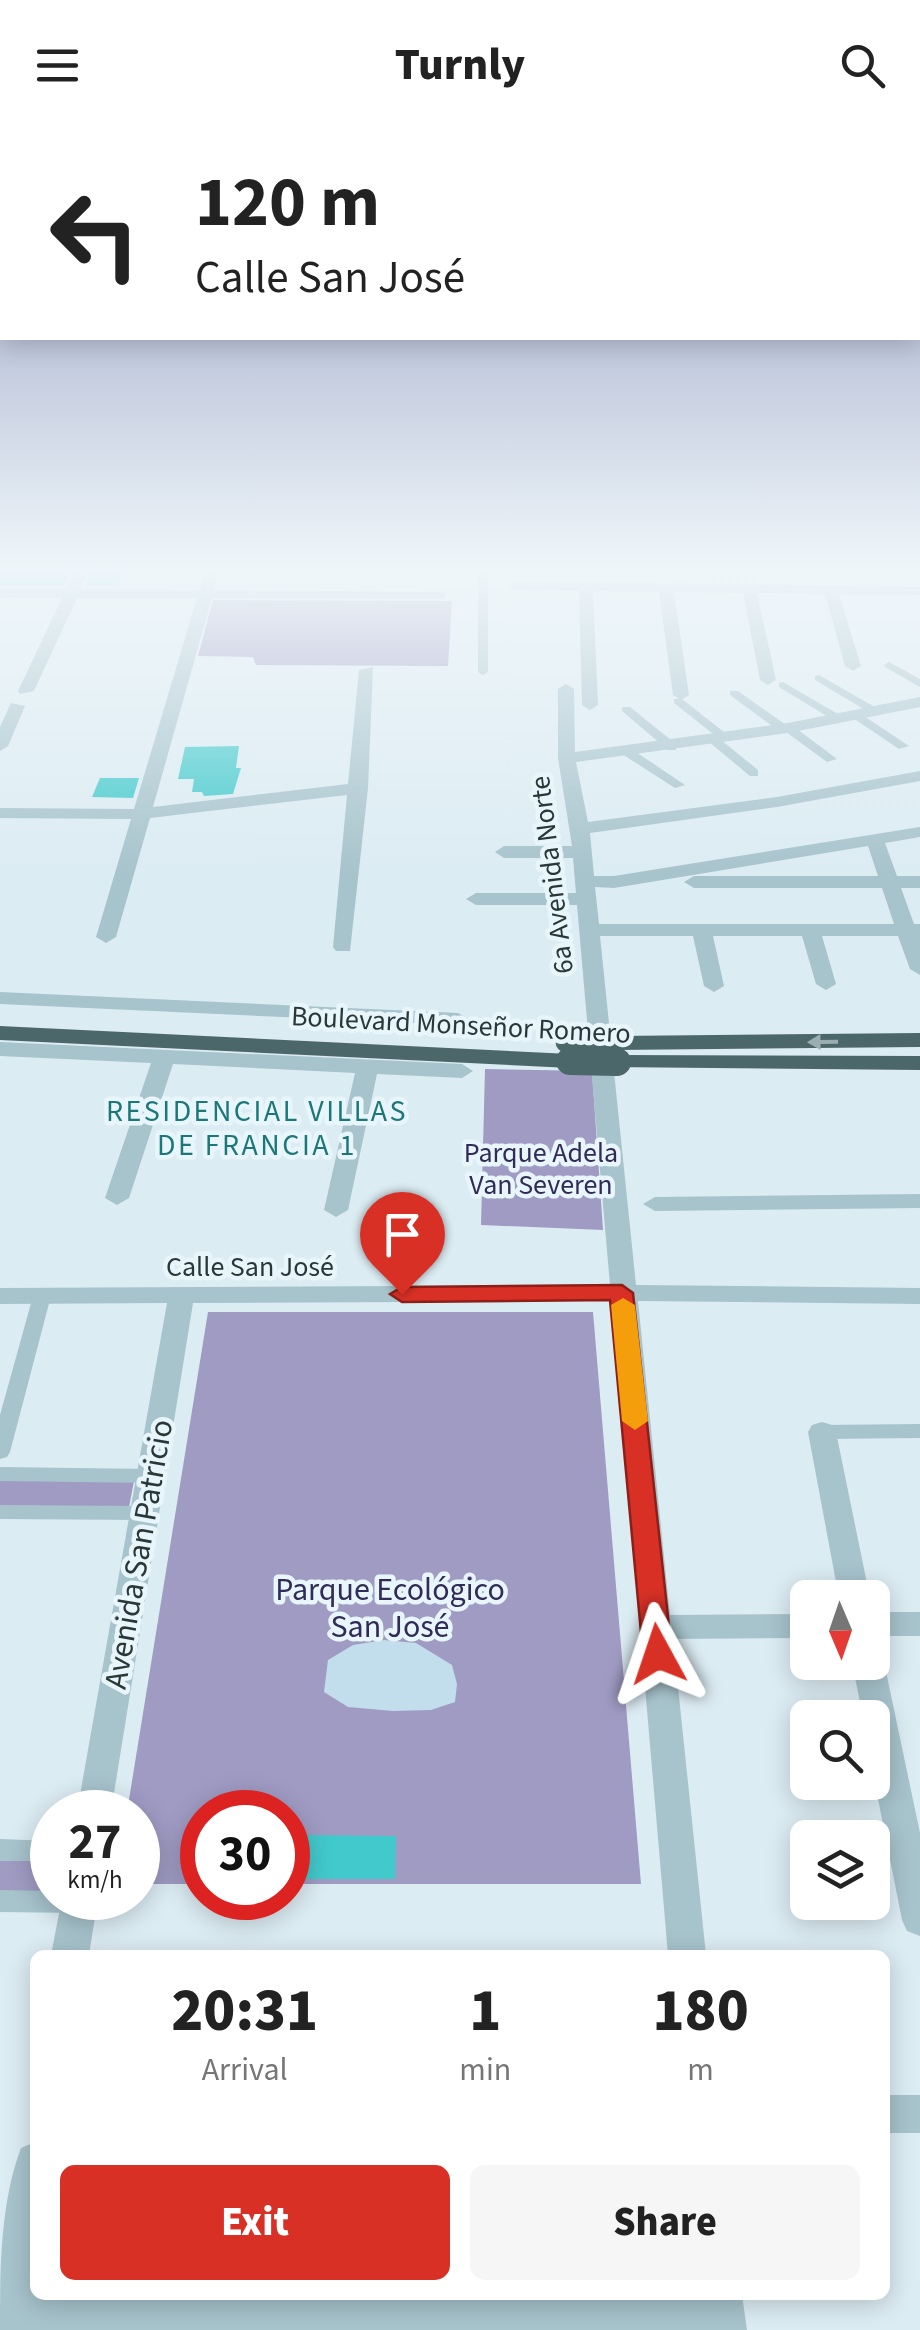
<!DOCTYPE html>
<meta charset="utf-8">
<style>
body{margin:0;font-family:"Source Sans 3",sans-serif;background:#f6f6f6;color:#222;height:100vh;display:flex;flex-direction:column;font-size:38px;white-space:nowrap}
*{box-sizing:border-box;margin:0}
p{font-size:32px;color:#767676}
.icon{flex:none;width:55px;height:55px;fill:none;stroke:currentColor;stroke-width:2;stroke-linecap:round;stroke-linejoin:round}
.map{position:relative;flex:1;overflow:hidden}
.panel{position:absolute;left:30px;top:1820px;width:860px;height:350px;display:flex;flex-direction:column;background:#fff;border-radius:15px;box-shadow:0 5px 25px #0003}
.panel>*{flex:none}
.guide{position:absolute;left:0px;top:0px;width:920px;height:210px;box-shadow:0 5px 25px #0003;background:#fff;color:#222;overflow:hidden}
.needle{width:65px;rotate:178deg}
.buttons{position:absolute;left:790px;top:1450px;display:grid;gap:20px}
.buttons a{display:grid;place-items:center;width:100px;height:100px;border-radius:15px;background:#fff;box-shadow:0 5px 25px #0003;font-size:50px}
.speed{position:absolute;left:30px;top:1660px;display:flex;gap:20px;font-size:50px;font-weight:700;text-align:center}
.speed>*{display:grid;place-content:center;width:130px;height:130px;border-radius:50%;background:#fff;box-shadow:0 5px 25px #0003;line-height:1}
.speed small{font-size:25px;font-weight:400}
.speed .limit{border:15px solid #d22;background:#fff;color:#111}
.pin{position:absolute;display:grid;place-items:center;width:85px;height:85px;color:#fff;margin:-102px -42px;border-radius:50% 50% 50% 0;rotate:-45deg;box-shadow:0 0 10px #0007}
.pin .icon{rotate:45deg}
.me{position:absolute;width:110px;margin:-55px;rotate:355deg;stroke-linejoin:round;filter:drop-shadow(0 0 8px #0008)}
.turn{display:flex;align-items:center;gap:35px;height:210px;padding:0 30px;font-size:45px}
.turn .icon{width:130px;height:130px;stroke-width:2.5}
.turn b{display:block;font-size:70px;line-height:85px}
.eta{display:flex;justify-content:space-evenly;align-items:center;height:170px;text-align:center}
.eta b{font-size:60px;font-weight:800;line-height:70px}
.cta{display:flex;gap:20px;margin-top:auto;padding:20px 30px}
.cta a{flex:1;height:115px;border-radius:15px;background:#d93025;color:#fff;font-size:40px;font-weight:800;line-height:115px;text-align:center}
.cta a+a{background:#f6f6f6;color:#222}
header{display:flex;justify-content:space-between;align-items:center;height:130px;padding:0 30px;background:#fff;font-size:45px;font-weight:800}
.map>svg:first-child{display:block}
</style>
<header><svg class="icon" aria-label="menu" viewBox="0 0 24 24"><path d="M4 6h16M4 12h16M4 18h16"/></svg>Turnly<svg class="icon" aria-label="search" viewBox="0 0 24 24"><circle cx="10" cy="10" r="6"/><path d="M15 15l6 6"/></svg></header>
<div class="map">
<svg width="920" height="2200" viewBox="0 0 920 2200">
<rect width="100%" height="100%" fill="#dcecf3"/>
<path fill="#9f9bc3" d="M213 470 452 471 448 536 256 535 253 527 198 526Z
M485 939 592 941 603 1100 481 1095Z
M208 1182H593L641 1754H288V1682H202V1754H138V1682H127Z
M0 1345 135 1346 128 1382H0Z
M0 1721H52L55 1771H0Z"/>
<path fill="#c2deec" d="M384 1510 416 1513 452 1535 457 1554 455 1572 431 1580 393 1581 348 1577 324 1562 328 1530 353 1515Z"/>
<path fill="#42c9cb" d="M0 436H73L64 455H0Z
M95 436H126L118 455H86Z
M239 616 236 638H241L233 664 204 666 202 662H192L194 649H178L185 617Z
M100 648H139L133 668 92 667Z
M303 1705 396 1706 395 1749H299Z"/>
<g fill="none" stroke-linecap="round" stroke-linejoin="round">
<path fill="#a7c3cc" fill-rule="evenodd" d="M478 436H488V542L483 545 478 542Z
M889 532 920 549V557L885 537 884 535Z
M819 545 880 580 882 582 872 584 815 550V546Z
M783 552 843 587 845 589 835 591 779 557V553Z
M730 561H738L786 595 793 596 837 629 827 632 786 602 779 601 730 565Z
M674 569H682L729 606V610H721L758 640V646H750L709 612V608L717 607 674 573Z
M622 577H630L676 614V620H668L622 581Z
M853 584H861L909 616 899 619 853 588Z
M622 618H630L685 655 675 658 622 624Z
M42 1160 51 1166 10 1322 7 1327 0 1329V1285L33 1166Z
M920 1294V1308L822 1309 815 1307 812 1302 815 1297 822 1295Z
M0 1337 151 1339 158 1341 161 1346 158 1351 151 1353 0 1351Z
M0 1375 145 1376 152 1378 155 1383 152 1388 145 1390 0 1389Z
M0 1709 52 1711V1731H0Z
M0 1760 52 1761V1768H90L92 1772 88 1780 79 1783 0 1782Z"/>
<path fill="#a7c3cc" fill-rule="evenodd" d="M77 436H91L80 459 200 460 207 436H221L214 460 445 462V468L440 469 212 468 153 677 348 654 359 540 373 537 368 658 350 821H336L333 817 347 665 150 688 116 807 106 813 96 807 131 689 0 688V678L134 679 197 468H77L34 561 20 564 18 561 62 468 0 467V459H66Z
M586 452 920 457V465L839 464 861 536 853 541 845 536 825 464 757 463 776 550 768 555 760 550 743 463 674 462 689 565 681 570 673 565 659 462 593 461 598 575 590 580 582 575 579 461 516 460 509 456 516 452Z
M566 554 574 559 575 622 788 593 920 567V577L788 603 576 632 588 692 777 667 920 641V651L777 677 590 703 594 746H614L920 697V707L885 713 897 746H920V758H901L914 794H920V845L910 839 898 806H822L836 854 826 860 816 854 802 806H713L724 856 714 862 704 856 693 806H600L636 1155 920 1158V1174L638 1171 670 1485 808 1484V1508L673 1509 706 1825H668L612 1171 193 1173 111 1682H77L167 1173 0 1174V1158L610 1155 577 775H476L466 769 476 763H576L573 728H504L495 722 504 716H572L558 628V559ZM868 716 878 746H694L684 752 694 758H882L894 794H599L595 757 614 758Z
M11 573 25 576 8 616 0 621V597Z
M0 862 458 883 469 889 458 895 0 874Z
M0 912 462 934 473 941 462 948 377 944 348 1080 336 1087 324 1080 355 943 173 934 129 1068 117 1075 105 1068 151 933 0 926Z
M920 1064V1078L655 1081 643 1074 655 1067Z
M822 1292 832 1295 836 1302 870 1468H839L808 1302 812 1295Z
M872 1482H920V1506H872Z
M872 1521 879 1523 884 1532 920 1703V1806L907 1801 902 1790 872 1639V1588H863L852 1532H872Z
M62 1768H98L89 1825H51Z
M885 1965H920V2003H885Z
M35 2012V2165H742L747 2200H0C0 2140 0 2074 21 2018Z"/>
<path fill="#4c676a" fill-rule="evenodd" d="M0 896 570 924 582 931 570 938 0 910Z
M920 903V917L616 920 604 913 616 906Z
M617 925 920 926V940L608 937 605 932Z"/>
<path stroke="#4c676a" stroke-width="21" d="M566 912 616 913"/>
<path stroke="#4c676a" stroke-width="28" d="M570 931 617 932"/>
</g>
<defs><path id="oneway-solid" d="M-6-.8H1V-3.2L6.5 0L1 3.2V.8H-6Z" transform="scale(2.5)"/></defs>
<use fill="#9aaeb2" href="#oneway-solid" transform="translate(823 912) rotate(179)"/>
<linearGradient id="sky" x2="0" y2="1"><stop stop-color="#929cc0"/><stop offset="0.59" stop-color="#eff6fa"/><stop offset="1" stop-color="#eff6fa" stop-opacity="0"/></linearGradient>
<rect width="920" height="744" fill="url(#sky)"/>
<path fill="#d93025" stroke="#8d1f18" stroke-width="2.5" d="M622 1155 633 1163 672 1524 668 1532 658 1535 647 1532 643 1524 610 1170 402 1172 390 1164 402 1157Z"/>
<path fill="#f59e0b" d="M623 1168 635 1175 648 1291 635 1300 622 1291 611 1175Z"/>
<g text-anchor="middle" stroke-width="9" stroke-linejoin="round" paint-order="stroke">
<g font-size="28" fill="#283738" stroke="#e8f5fa">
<text transform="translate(551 745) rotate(-97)" y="10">6a Avenida Norte</text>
<text transform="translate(461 894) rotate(3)" y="10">Boulevard Monseñor Romero</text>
<text x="250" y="1146">Calle San José</text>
</g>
<g font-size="28" fill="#312b57" stroke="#e8f5fa">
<text x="541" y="1032">Parque Adela<tspan x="541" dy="32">Van Severen</tspan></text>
</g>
<g font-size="30" letter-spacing="2.5" fill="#1c7778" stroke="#e8f5fa">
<text x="257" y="991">RESIDENCIAL VILLAS<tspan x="257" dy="34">DE FRANCIA 1</tspan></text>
</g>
<g font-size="32" fill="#283738" stroke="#e8f5fa">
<text transform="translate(138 1424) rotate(-80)" y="11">Avenida San Patricio</text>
</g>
<g font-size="32" fill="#312b57" stroke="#e8f5fa">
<text x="390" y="1470">Parque Ecológico<tspan x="390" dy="37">San José</tspan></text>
</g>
</g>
</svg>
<div class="buttons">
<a><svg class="needle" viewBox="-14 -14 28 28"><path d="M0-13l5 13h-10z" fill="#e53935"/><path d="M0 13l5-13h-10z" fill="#767676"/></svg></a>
<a><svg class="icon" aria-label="search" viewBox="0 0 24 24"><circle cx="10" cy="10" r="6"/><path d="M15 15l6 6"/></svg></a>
<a><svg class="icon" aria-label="layers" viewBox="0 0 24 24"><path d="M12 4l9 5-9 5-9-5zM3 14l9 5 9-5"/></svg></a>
</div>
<div class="speed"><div>27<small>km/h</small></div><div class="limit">30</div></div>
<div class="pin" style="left:402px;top:1164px;background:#d93025"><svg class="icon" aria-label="arrive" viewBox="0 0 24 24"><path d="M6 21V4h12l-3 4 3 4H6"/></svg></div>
<svg class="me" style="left:658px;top:1524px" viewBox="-20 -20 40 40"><path d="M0-17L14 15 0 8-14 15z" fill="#d93025" stroke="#fff" stroke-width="4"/></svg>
<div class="guide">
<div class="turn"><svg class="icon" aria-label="left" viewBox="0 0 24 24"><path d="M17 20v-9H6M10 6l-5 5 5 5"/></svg><div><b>120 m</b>Calle San José</div></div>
</div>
<section class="panel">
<div class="eta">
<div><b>20:31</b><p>Arrival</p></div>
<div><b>1</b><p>min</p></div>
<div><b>180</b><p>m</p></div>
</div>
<div class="cta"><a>Exit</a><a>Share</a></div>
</section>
</div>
